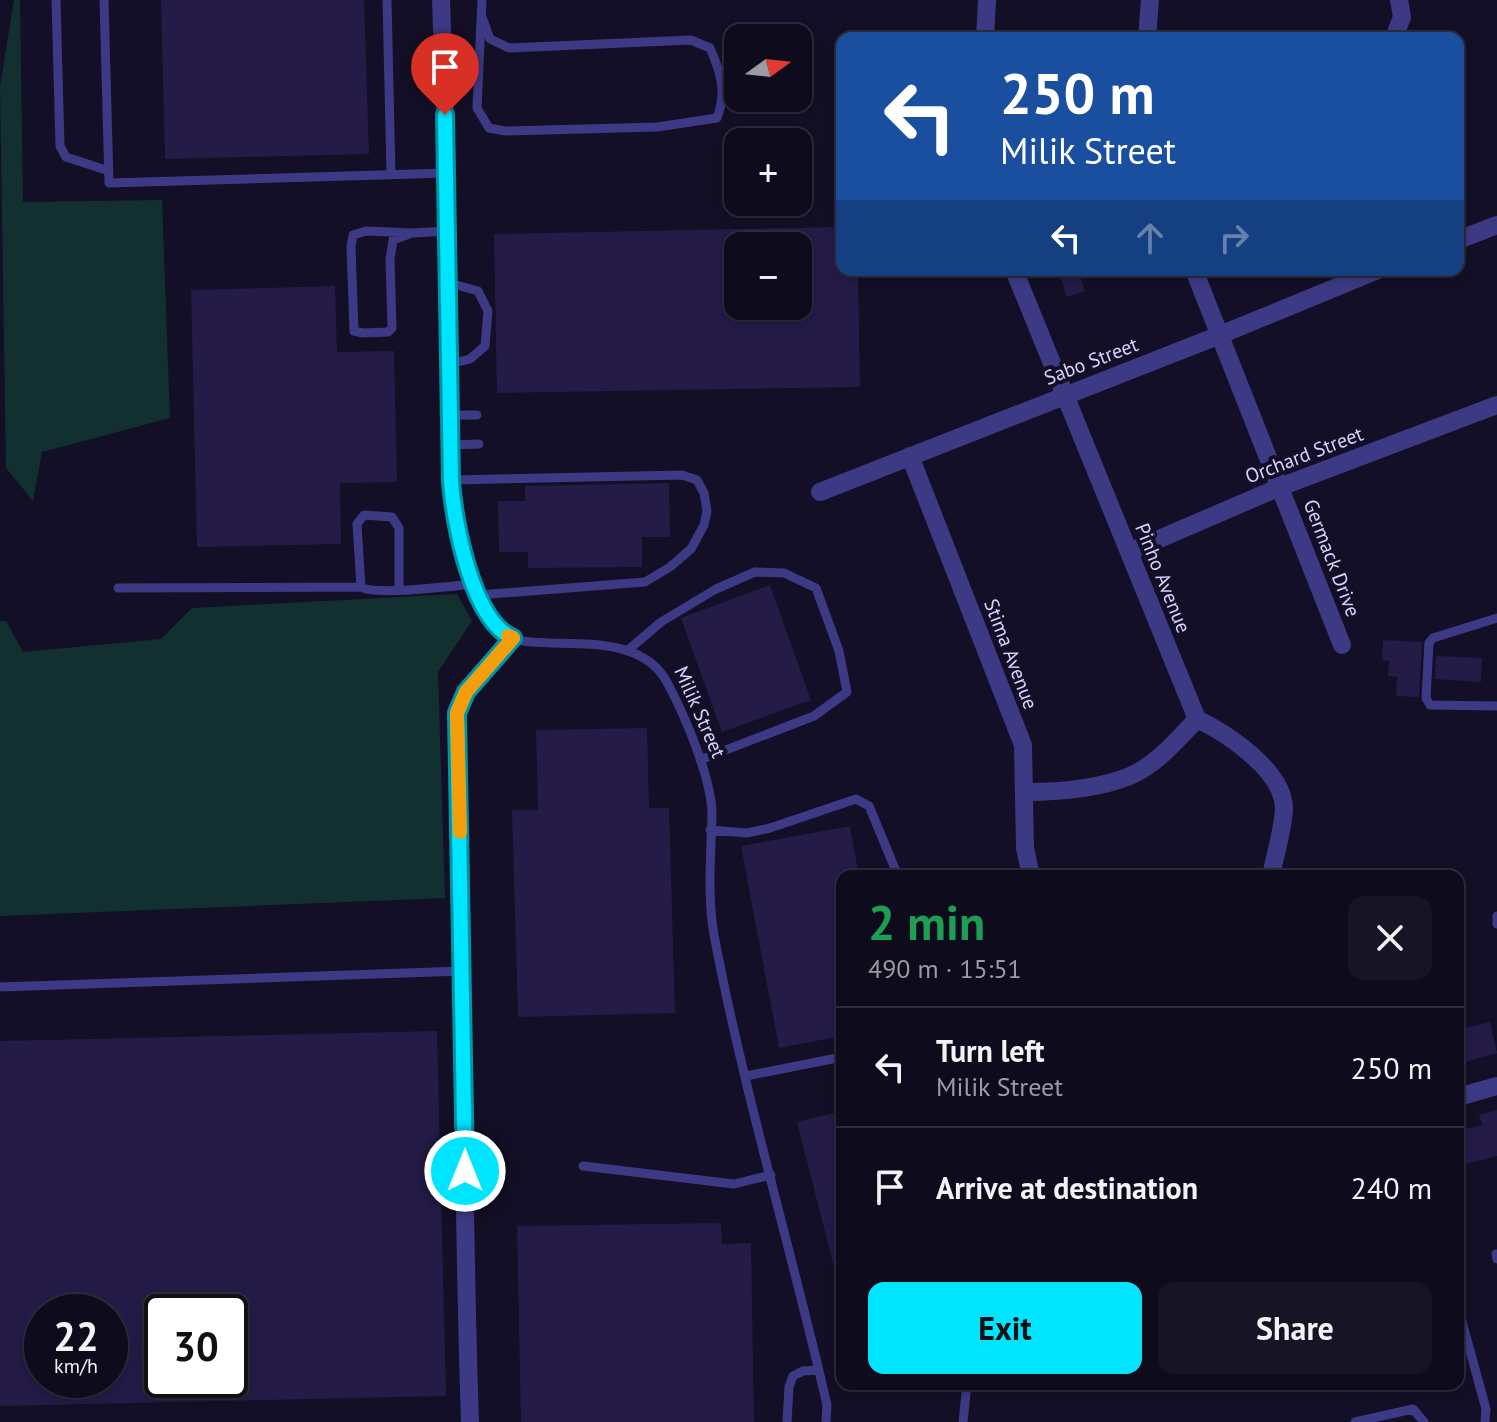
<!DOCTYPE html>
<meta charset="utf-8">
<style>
body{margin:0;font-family:"PT Sans",sans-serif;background:#171425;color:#f1f3f6;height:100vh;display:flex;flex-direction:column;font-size:30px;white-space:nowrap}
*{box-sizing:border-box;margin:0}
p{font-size:26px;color:#9b9ba3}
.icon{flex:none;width:44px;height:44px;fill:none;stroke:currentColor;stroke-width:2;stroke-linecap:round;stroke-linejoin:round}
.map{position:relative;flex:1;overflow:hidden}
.details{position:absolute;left:836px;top:870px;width:628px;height:520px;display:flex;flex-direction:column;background:#0e0b1c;border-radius:16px;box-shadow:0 4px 12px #0003,0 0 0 2px #2e2b3b}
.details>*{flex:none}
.top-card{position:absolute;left:836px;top:32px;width:628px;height:244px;border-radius:16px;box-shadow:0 4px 12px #0003,0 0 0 2px #2e2b3b;background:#1a4fa0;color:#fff;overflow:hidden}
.needle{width:52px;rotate:75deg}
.fabs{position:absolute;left:724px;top:24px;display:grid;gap:16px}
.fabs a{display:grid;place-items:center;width:88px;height:88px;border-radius:16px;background:#0e0b1c;box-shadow:0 4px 12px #0003,0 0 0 2px #2e2b3b;font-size:40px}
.speed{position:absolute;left:24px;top:1294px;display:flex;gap:16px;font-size:40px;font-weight:700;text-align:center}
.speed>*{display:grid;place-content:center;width:104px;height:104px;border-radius:50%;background:#0e0b1c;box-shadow:0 4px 12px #0003,0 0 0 2px #2e2b3b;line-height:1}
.speed small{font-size:20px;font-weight:400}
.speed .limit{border:4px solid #111;border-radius:12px;background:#fff;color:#111}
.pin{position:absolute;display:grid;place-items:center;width:68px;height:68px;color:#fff;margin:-82px -34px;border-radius:50% 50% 50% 0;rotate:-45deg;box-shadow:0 0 8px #0007}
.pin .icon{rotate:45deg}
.me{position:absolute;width:88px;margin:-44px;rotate:0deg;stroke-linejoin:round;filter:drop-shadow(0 0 6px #0008)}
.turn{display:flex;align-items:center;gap:28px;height:168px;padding:0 32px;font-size:36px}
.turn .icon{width:104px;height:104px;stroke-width:2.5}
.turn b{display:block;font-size:56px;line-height:68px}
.lanes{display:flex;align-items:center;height:76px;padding:0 32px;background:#0003;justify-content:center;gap:40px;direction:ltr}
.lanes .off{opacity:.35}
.round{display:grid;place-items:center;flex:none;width:84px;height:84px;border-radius:16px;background:#171425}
.headline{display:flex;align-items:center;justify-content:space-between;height:136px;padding:0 32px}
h1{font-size:48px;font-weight:700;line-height:60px;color:#1e9e55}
.action{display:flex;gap:16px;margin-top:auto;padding:16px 32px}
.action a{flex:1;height:92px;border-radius:16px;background:#00e5ff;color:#111;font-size:32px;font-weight:700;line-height:92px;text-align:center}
.action a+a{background:#171425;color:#f1f3f6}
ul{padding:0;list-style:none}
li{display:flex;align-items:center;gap:24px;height:120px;padding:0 32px;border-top:2px solid #2e2b3b}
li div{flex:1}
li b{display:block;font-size:30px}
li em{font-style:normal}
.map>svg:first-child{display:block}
</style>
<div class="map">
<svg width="1497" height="1422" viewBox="0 0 1497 1422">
<rect width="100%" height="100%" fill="#130f26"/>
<path fill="#12302f" d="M14 0H20L23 202 162 200 170 418 42 452 33 501 6 468 0 86Z
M457 594 472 621 438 672 445 898 0 916V621H6L23 652 161 639 192 608Z"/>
<path fill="#241b47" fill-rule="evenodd" d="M161 0H364L369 154 165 159Z
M842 227V270H858L860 387 497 393 494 234ZM738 246H798V306H738Z
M1058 270H1078L1085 291 1067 297Z
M335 286 337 352 394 351 397 482 340 483 341 544 197 547 191 290Z
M669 483 670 537H642V567L528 568V552H499L498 501H525V486Z
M770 585 811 700 722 732 681 618Z
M1383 640 1422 642 1419 697 1396 696 1397 677 1388 676 1389 661 1382 660Z
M1436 656 1482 658 1481 682 1435 679Z
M647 728 649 808H669L675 1013 518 1017 512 810H538L536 730Z
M850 826 859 876H842V1036L779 1048 741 846Z
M1490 1022 1497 1053 1458 1064V1030Z
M437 1031 446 1396 0 1406V1041ZM42 1312H110V1380H42ZM162 1312H230V1380H162Z
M1497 1110V1156L1458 1166V1131L1482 1125 1479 1115Z
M842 1111V1282L838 1283 797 1122Z
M721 1223 722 1244 751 1243 754 1422H521L517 1226Z"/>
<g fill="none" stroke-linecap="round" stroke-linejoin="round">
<path stroke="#3d3a85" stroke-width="9" d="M56 0 60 146 66 157 109 171
M104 0 109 183 447 173 451 482C454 522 471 616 509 637 522 643 536 642 550 643 591 644 647 641 668 684 685 716 712 779 712 815 711 855 707 895 714 935 744 1093 791 1248 827 1405L826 1422
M387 0 391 175
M482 0 477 108 489 128 505 131 657 127 717 118C727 92 721 73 710 48L691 40 509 48 490 39 482 17
M412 233 366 231 353 235 351 247 354 331 363 333 388 332 392 328 390 259 393 240 412 233 448 231
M449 283 478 291 488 311 485 346 470 359 450 364
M451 415H477
M451 445 479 444
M451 480 682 475 697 480 704 493 707 511 704 525 691 549 670 567 645 582 479 595
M118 588 361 587
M399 589V528L392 517 364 515 357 524 361 587C375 596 452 586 473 584
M1497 618 1433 638 1429 643 1426 698 1430 705 1497 706
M627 651 661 622 716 589 755 572 784 573 816 588 839 651 847 692 814 716 700 760
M710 830 747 833 770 828 856 799 869 806 898 876
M1497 916V924
M0 987 463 971
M746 1076 842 1057
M583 1166 734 1184 771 1175
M1496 1254 1497 1259
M1458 1307 1486 1409 1485 1422
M787 1422 789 1387 793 1376 803 1371 819 1370
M963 1422 967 1384
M1355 1422 1413 1409 1424 1422"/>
<path stroke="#3d3a85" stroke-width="18" d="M441 0 447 173
M985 38 987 0
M1147 38 1150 0
M1394 38 1402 17 1399 0
M1458 240 1497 225
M1014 270 1197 719C1228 734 1284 771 1284 809 1283 830 1275 855 1271 876
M1194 270 1342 645
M910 456 1023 745 1025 848 1031 876
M820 492 1220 335 1378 270
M1129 552 1280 487 1497 405
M1025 792C1059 792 1098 789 1130 776 1156 765 1178 739 1197 719
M1458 1097 1497 1086
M470 1422C462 1186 463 949 457 713L466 692 513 638"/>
</g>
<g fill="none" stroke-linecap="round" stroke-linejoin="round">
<defs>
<path id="route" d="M445 115 451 482C454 522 472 621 513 638L466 692 457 713 465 1171"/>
</defs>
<use href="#route" stroke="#0095a6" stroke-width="20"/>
<use href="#route" stroke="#00e5ff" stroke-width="14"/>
<path stroke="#f59e0b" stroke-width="14" d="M460 832 457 713 466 692 513 638 508 636"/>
</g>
<g text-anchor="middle" stroke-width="8" stroke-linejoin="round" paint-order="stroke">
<g font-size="20" fill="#d9d4ff" stroke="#130f26">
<text transform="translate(1091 361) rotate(-21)" y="7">Sabo Street</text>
<text transform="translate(1304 455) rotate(-21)" y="7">Orchard Street</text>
<text transform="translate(1332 558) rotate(69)" y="7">Germack Drive</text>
<text transform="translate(1163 578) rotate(68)" y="7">Pinho Avenue</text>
<text transform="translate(1011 654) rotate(69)" y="7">Stima Avenue</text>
<text transform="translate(700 712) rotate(66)" y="7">Milik Street</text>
</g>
</g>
</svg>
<div class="fabs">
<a><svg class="needle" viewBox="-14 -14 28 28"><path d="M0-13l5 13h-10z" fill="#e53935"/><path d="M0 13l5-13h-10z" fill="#9b9ba3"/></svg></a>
<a>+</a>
<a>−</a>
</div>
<div class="speed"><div>22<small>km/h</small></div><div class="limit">30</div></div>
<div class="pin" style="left:445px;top:115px;background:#d93025"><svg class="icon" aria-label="arrive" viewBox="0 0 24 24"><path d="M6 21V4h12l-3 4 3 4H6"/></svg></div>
<svg class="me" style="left:465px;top:1171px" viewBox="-20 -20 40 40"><circle r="17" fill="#00e5ff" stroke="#fff" stroke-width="3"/><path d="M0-11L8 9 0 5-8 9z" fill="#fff"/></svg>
<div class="top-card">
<div class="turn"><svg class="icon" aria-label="left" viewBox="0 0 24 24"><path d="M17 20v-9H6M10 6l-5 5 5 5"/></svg><div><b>250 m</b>Milik Street</div></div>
<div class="lanes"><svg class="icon" aria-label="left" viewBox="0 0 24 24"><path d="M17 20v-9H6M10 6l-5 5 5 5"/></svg><svg class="icon off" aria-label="ahead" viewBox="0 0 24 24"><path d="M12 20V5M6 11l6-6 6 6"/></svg><svg class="icon off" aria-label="right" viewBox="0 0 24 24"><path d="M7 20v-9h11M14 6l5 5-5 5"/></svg></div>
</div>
<section class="details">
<div class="headline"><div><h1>2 min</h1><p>490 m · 15:51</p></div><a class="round"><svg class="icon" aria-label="close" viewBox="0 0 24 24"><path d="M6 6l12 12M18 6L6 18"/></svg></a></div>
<ul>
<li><svg class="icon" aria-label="left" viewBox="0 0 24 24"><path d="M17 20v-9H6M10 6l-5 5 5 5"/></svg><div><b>Turn left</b><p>Milik Street</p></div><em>250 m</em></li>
<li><svg class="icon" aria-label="arrive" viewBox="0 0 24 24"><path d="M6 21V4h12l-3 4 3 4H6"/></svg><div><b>Arrive at destination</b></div><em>240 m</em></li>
</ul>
<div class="action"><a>Exit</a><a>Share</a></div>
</section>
</div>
